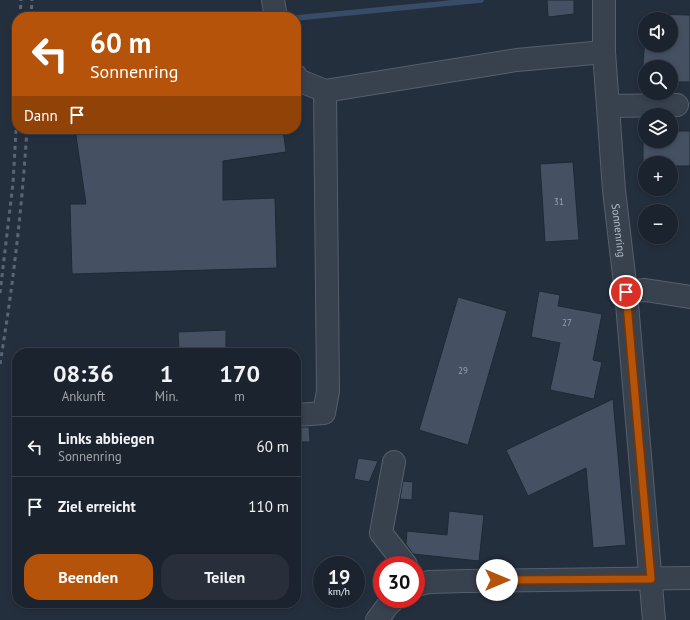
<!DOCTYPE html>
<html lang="de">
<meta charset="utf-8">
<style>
body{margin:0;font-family:"PT Sans",sans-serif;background:#282f3a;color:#f1f3f6;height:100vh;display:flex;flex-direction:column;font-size:15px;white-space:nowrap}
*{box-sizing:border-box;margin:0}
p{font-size:13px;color:#a0a4aa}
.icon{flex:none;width:22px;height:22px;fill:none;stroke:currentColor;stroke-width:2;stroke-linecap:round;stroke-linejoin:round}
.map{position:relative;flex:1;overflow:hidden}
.drawer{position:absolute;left:12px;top:348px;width:289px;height:260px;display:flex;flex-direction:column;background:#1b232e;border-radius:16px;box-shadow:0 2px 6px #0003,0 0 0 1px #39404a}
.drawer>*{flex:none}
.top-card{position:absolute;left:12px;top:12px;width:289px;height:122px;border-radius:16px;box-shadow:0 2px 6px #0003,0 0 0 1px #39404a;background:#b45309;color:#fff;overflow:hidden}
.tools{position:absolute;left:638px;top:12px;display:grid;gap:8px}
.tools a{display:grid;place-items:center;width:40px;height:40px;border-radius:50%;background:#1b232e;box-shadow:0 2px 6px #0003,0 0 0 1px #39404a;font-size:20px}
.speed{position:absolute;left:313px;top:556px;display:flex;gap:8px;font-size:20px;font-weight:700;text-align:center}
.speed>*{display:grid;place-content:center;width:52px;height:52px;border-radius:50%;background:#1b232e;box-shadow:0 2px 6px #0003,0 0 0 1px #39404a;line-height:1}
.speed small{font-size:10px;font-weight:400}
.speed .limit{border:6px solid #d22;background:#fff;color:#111}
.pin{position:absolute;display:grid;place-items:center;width:34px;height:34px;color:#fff;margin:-17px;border:2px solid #fff;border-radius:50%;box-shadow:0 1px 4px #0007}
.me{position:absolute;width:44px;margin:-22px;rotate:90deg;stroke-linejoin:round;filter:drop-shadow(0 0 3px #0008)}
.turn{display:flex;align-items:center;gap:14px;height:84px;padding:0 12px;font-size:18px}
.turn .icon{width:52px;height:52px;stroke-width:2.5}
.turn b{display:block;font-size:28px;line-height:34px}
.then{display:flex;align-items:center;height:38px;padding:0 12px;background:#0003;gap:8px;font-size:15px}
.eta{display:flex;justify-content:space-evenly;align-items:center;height:68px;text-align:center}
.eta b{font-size:24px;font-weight:700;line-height:28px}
.button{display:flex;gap:8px;margin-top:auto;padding:8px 12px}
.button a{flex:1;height:46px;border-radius:16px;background:#b45309;color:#fff;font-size:16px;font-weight:700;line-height:46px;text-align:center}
.button a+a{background:#282f3a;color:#f1f3f6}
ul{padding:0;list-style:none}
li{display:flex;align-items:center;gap:12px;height:60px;padding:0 12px;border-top:1px solid #39404a}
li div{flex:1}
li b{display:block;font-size:15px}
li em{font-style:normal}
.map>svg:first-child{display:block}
</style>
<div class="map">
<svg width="690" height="620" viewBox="0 0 690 620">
<rect width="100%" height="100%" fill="#242f3e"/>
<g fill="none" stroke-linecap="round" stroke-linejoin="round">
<path stroke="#394c67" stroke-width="5.5" d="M296 18 481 0"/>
</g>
<path fill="#455162" stroke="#1f2835" d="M547 0H574V14L548 17Z
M646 14 690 15V82H671V67H645V80H642L645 35V45H671V19H646Z
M75 129H283L286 152 223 161V200L275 198 277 268 72 274 70 204H86Z
M643 131H645V141H671V131H690V166H671V163H645V166H643Z
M573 162 579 240 545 242 540 164Z
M539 291 560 295 558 306 602 314 593 360 602 362 594 399 550 390 560 343 531 337Z
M458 297 507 311 468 445 419 430Z
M226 330V353H179L178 332Z
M613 399 626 545 593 548 586 468 528 496 506 450Z
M296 427H309L310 442H296Z
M358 458 378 461 369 482 354 479Z
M403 481 413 482 412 500 400 499Z
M449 511 484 515 479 561 413 554 406 544 407 531 447 535Z"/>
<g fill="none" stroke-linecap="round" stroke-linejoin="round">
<defs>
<g id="minor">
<path d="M273 0 276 17"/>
<path id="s1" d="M604 0V52L614 190 626 292 654 620"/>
<path d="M296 76 298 80 325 91 517 60 604 52"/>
<path d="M608 106 677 105"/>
<path d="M626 292 645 290 690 297"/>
<path d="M296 415 324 413 328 391 325 91"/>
<path d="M394 462 381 533 406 565"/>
<path d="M416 585 429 582 466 581 690 578"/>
<path d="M377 620 388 605 395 599"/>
</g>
</defs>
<use href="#minor" stroke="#565f6c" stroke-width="24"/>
<use href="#minor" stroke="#38414e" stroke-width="22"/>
<path stroke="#5a6575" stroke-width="3" stroke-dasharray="4 4" stroke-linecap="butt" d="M20 17 21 0
M31 17 32 0
M0 293 13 183 17 114
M0 364C13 286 22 208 27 129"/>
</g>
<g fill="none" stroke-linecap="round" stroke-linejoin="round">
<defs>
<path id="route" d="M497 580 651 579 626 292"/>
</defs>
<use href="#route" stroke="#753606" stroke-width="10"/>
<use href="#route" stroke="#b45309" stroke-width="7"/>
</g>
<g text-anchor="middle" stroke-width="3" stroke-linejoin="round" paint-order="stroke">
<g font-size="9" fill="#98a1af">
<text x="559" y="205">31</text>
<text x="567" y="326">27</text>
<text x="463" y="374">29</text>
</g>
<g font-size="11" fill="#b4bcc9" stroke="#1d2633">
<text dy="4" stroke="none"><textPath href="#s1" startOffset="231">Sonnenring</textPath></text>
</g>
</g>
</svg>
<div class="tools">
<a><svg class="icon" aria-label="sound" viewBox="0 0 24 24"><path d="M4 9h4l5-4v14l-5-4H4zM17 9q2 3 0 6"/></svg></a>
<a><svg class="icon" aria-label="search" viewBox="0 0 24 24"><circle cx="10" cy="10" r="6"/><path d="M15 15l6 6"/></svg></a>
<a><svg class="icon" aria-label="layers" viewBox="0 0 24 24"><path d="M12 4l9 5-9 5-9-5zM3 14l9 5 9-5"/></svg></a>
<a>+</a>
<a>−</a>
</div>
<div class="speed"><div>19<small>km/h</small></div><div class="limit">30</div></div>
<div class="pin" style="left:626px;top:292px;background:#d93025"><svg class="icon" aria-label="arrive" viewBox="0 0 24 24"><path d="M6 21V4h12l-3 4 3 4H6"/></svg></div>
<svg class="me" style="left:497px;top:580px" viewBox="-20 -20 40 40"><circle r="19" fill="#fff"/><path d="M0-13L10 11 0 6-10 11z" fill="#b45309"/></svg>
<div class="top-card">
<div class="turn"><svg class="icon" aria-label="left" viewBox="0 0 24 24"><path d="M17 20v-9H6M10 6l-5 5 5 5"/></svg><div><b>60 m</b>Sonnenring</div></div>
<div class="then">Dann<svg class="icon" aria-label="arrive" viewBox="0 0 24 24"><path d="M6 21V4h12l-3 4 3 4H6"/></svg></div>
</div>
<section class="drawer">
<div class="eta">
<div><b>08:36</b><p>Ankunft</p></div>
<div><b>1</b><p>Min.</p></div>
<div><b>170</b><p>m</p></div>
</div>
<ul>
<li><svg class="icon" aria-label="left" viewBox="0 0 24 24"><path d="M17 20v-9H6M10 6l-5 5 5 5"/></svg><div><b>Links abbiegen</b><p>Sonnenring</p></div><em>60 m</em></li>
<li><svg class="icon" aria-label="arrive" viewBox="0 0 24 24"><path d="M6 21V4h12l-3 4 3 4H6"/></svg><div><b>Ziel erreicht</b></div><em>110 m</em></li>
</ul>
<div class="button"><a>Beenden</a><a>Teilen</a></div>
</section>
</div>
